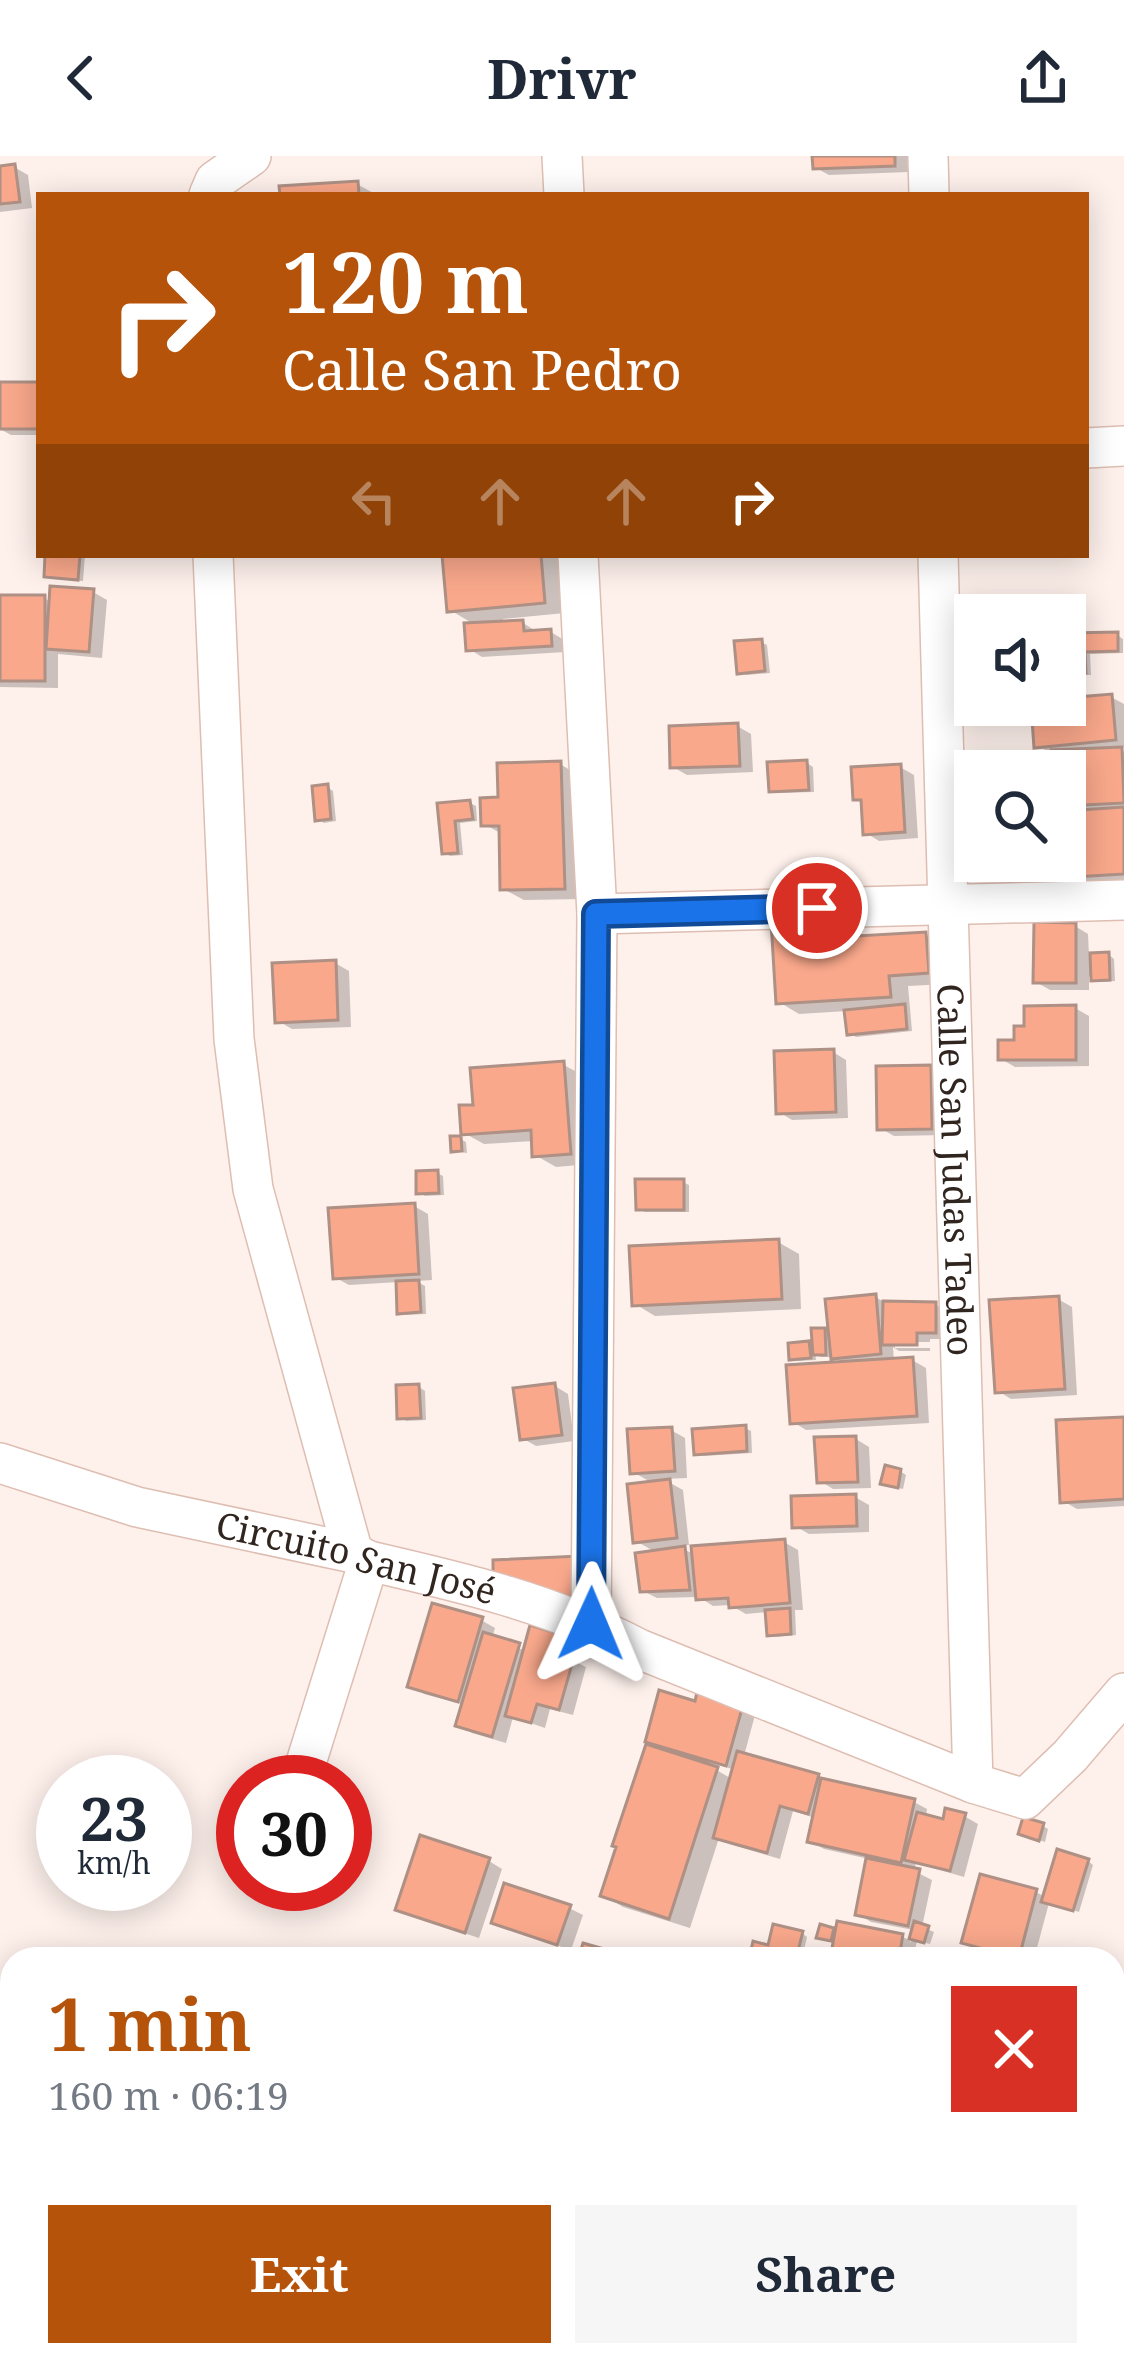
<!DOCTYPE html>
<meta charset="utf-8">
<style>
body{margin:0;font-family:"Noto Serif",serif;background:#f6f6f7;color:#1f2937;height:100vh;display:flex;flex-direction:column;font-size:45px;white-space:nowrap}
*{box-sizing:border-box;margin:0}
p{font-size:39px;color:#747a83}
.icon{flex:none;width:66px;height:66px;fill:none;stroke:currentColor;stroke-width:2;stroke-linecap:round;stroke-linejoin:round}
.map{position:relative;flex:1;overflow:hidden}
.details{position:absolute;left:0px;top:1791px;width:1125px;height:420px;display:flex;flex-direction:column;background:#fff;border-radius:36px 36px 0 0;box-shadow:0 6px 30px #0003}
.details>*{flex:none}
.guide{position:absolute;left:36px;top:36px;width:1053px;height:366px;border-radius:0px;box-shadow:0 6px 30px #0003;background:#b45309;color:#fff;overflow:hidden}
.tools{position:absolute;left:954px;top:438px;display:grid;gap:24px}
.tools a{display:grid;place-items:center;width:132px;height:132px;border-radius:0px;background:#fff;box-shadow:0 6px 30px #0003;font-size:60px}
.speed{position:absolute;left:36px;top:1599px;display:flex;gap:24px;font-size:60px;font-weight:700;text-align:center}
.speed>*{display:grid;place-content:center;width:156px;height:156px;border-radius:50%;background:#fff;box-shadow:0 6px 30px #0003;line-height:1}
.speed small{font-size:30px;font-weight:400}
.speed .limit{border:18px solid #d22;background:#fff;color:#111}
.pin{position:absolute;display:grid;place-items:center;width:102px;height:102px;color:#fff;margin:-51px;border:6px solid #fff;border-radius:50%;box-shadow:0 3px 12px #0007}
.me{position:absolute;width:132px;margin:-66px;rotate:1deg;stroke-linejoin:round;filter:drop-shadow(0 0 9px #0008)}
.turn{display:flex;align-items:center;gap:42px;height:252px;padding:0 48px;font-size:54px}
.turn .icon{width:156px;height:156px;stroke-width:2.5}
.turn b{display:block;font-size:84px;line-height:102px}
.lanes{display:flex;align-items:center;height:114px;padding:0 48px;background:#0003;justify-content:center;gap:60px;direction:ltr}
.lanes .off{opacity:.35}
.round{display:grid;place-items:center;flex:none;width:126px;height:126px;border-radius:0px;background:#f6f6f7}
.overview{display:flex;align-items:center;justify-content:space-between;height:204px;padding:0 48px}
h1{font-size:72px;font-weight:700;line-height:90px;color:#b45309}
.cta{display:flex;gap:24px;margin-top:auto;padding:24px 48px}
.cta a{flex:1;height:138px;border-radius:0px;background:#b45309;color:#fff;font-size:48px;font-weight:700;line-height:138px;text-align:center}
.cta a+a{background:#f6f6f7;color:#1f2937}
header{display:flex;justify-content:space-between;align-items:center;height:156px;padding:0 48px;background:#fff;font-size:54px;font-weight:700}
.map>svg:first-child{display:block}
</style>
<header><svg class="icon" aria-label="back" viewBox="0 0 24 24"><path d="M15 5l-7 7 7 7"/></svg>Drivr<svg class="icon" aria-label="share" viewBox="0 0 24 24"><path d="M12 15V3M7 8l5-5 5 5M5 13v7h14v-7"/></svg></header>
<div class="map">
<svg width="1124" height="2211" viewBox="0 0 1124 2211">
<rect width="100%" height="100%" fill="#fef1ec"/>
<path fill="#0003" fill-rule="evenodd" d="M815 0H907L908 16 829 19 816 12Z
M14 11 28 19 32 52 0 56V13Z
M357 28 377 39H283Z
M0 229H39V279H11L0 273Z
M48 399H85L83 425 53 423 47 419Z
M445 399H560L565 457 503 463V468L523 467 536 475 551 476 564 484 565 496 482 501 469 493 477 470 450 454Z
M93 436 107 444 102 502 58 498V532L0 531V442H44L52 447Z
M1065 478 1069 480 1117 479 1123 483V497L1090 498 1091 519H1077L1080 544 1111 541 1124 548V591L1117 592 1124 596V725L1057 729 1042 721V723L988 726 975 718V658V705H1065V658L1072 657 1065 654V615H1055L1054 598 1037 590 1034 549H1065Z
M761 486 767 489 770 517 746 519 740 516Z
M737 570 751 578 753 616 687 619 673 611Z
M807 607 813 611 814 636 777 637 772 634Z
M560 608 580 620 584 743 524 744 503 733 502 678 484 668 502 644Z
M900 611 914 619 918 682 879 685 866 677 864 647 856 642Z
M327 631 333 635 336 665 324 667 318 663Z
M470 647 476 650 477 665 460 667 463 699 450 700 444 697 440 650Z
M802 767 822 778V785L926 779 946 791 948 828 908 830 912 875 856 881 850 877 847 855 799 858 779 846Z
M1075 770 1088 778 1089 800 1109 799 1114 803 1115 825 1099 826 1089 820V834H1050L1036 826Z
M335 807 349 815 351 871 292 873 278 865Z
M1075 852 1089 860V910L1015 911 1001 903 1017 887Z
M833 896 846 904 848 962 792 964 779 956Z
M564 909 584 920 590 1008 556 1011 535 999 534 985 484 988 464 977 476 951Z
M930 912 943 920 945 979 894 980 880 972Z
M460 983 466 986 467 997 454 995Z
M437 1017 443 1020 444 1039 425 1040 419 1036Z
M683 1026 689 1029V1056H645L639 1053Z
M414 1050 428 1058 432 1124 416 1125 425 1130 426 1158 406 1159 400 1156 399 1126 349 1129 336 1122Z
M778 1086 799 1098 801 1153 655 1160 635 1148Z
M875 1141 888 1148 936 1149 949 1157V1183H930V1186H895V1192H930V1195H899L893 1191 894 1206 912 1204 926 1212 929 1267 806 1274 793 1266 847 1208 833 1201H821L815 1197 816 1204 798 1205 792 1202 808 1188 815 1192 824 1175 831 1179Z
M1058 1143 1072 1151 1077 1239 1011 1243 998 1235Z
M555 1230 568 1238 574 1285 536 1290 522 1282Z
M419 1231 425 1235 426 1264 406 1265 400 1261Z
M1124 1264V1350L1077 1353 1063 1345Z
M745 1272 751 1275 752 1297 703 1300 697 1297Z
M671 1274 685 1282 687 1322 663 1323 683 1334 689 1389 678 1390 695 1399 784 1386 798 1394 803 1454H795L796 1479 775 1481 770 1478 768 1456 746 1458 730 1449 713 1450 699 1441 657 1442 643 1435 657 1397 636 1385 654 1328 633 1316Z
M856 1283 869 1291 871 1332 833 1333 820 1325Z
M900 1315 906 1319 903 1333 890 1330Z
M855 1341 869 1349V1376L809 1378 795 1370Z
M481 1464 495 1472 492 1482 526 1495 558 1480 571 1488 567 1502 586 1511 573 1559 550 1553 545 1572 513 1561 506 1587 472 1577 459 1569 465 1549 424 1538 411 1530Z
M699 1540 755 1559 744 1600 818 1621 827 1627 914 1646 927 1653 926 1661 945 1666 964 1660 978 1668 964 1721 916 1707 914 1715 932 1724 922 1771 934 1776 930 1788 917 1785 913 1803H833L836 1786 826 1784 832 1775 838 1778 902 1780 911 1786 914 1774 871 1766 858 1758 869 1703 824 1693 810 1685 815 1662 793 1655 780 1703 729 1688 719 1682 690 1772 623 1751 603 1739 664 1594 648 1585 697 1548ZM707 1605 735 1614 732 1623 706 1608Z
M1043 1670 1048 1673 1045 1686 1027 1680Z
M489 1705 502 1713 479 1782 412 1760 399 1752Z
M1088 1705 1093 1709 1079 1756 1049 1747 1034 1803H1014L978 1794 965 1786 982 1721 1036 1736 1045 1741Z
M569 1752 583 1759 571 1794 508 1773 494 1765Z
M802 1777 807 1781 802 1803H752Z"/>
<g fill="none" stroke-linecap="round" stroke-linejoin="round">
<path stroke="#40aeb2" stroke-width="12" d="M0 1996 12 1994
M1113 2133 1124 2134
M414 2199 460 2211
M743 2211 796 2199"/>
</g>
<path fill="#f9a88b" stroke="#ae9085" stroke-width="3" d="M812 0H895V10L813 13Z
M15 8 20 46 0 48V10Z
M358 25 359 39H280L279 30Z
M0 226H39V273H0Z
M45 399H80L78 424 44 421Z
M442 399H541L545 447 447 456Z
M50 430 94 433 89 496 46 493Z
M0 439H45V525H0Z
M523 464 524 475 551 473 552 490 466 495 464 467Z
M1118 476V495L1085 496 1086 517 1069 518V477Z
M762 483 765 515 737 518 734 485Z
M1112 538 1116 584 1034 592 1031 549H1065V542Z
M738 567 740 610 670 612 669 570Z
M1122 591 1124 647 1065 650V615H1052L1051 594Z
M807 604 809 634 769 636 767 606Z
M561 605 565 733 500 734 499 670H481L480 642 498 641 497 607Z
M901 608 905 676 863 679 861 644H853L851 611Z
M328 628 331 663 315 665 312 630Z
M470 644 473 663 455 665 458 697 442 698 437 647Z
M1124 651V718L1040 723 1039 705H1065V655Z
M968 655H975V705H1029V717L972 720Z
M802 764 804 783 926 776 929 817 889 820 891 841 776 848 771 765Z
M1034 766 1076 767V827H1033Z
M1109 796 1110 824 1091 825 1090 797Z
M336 804 338 864 275 867 272 807Z
M905 848 907 873 847 879 844 854Z
M1076 849V904H998V884H1014V870H1024V850Z
M834 893 836 956 776 958 774 895Z
M564 905 571 998 532 1001 531 974 461 979 459 949H473L470 912Z
M931 909 932 973 877 974 876 910Z
M450 980H461L462 995 451 996Z
M438 1014 439 1037 416 1038V1015Z
M635 1023H684V1054H636Z
M415 1047 419 1118 333 1123 328 1052Z
M779 1083 782 1143 632 1150 629 1090Z
M419 1124 421 1156 397 1158 396 1125Z
M876 1138 881 1198 831 1203 825 1143Z
M1059 1140 1065 1233 995 1237 989 1144Z
M883 1145 936 1146V1177H917V1189H882Z
M811 1172H825L826 1199H813Z
M809 1185 811 1202 789 1204 788 1187Z
M913 1201 917 1260 790 1268 786 1209Z
M555 1227 562 1279 520 1284 513 1232Z
M419 1228 421 1262 397 1263 396 1229Z
M1124 1261V1343L1060 1347 1056 1264Z
M746 1269 747 1295 694 1299 692 1273Z
M672 1271 675 1315 630 1318 627 1273Z
M856 1280 858 1326 817 1327 814 1281Z
M885 1309 901 1313 898 1332 880 1328Z
M670 1323 677 1382 633 1387 627 1328Z
M856 1338 857 1370 792 1372 791 1340Z
M785 1383 790 1447 729 1452 728 1442 696 1444 691 1390Z
M685 1390 690 1434 640 1436 635 1397Z
M580 1400V1446L493 1423V1404Z
M432 1447 483 1461 458 1546 407 1531Z
M790 1452 791 1478 767 1480 765 1454Z
M530 1469 559 1478 554 1495 574 1501 559 1554 537 1548 531 1567 505 1560Z
M483 1476 520 1487 492 1581 455 1570Z
M659 1534 695 1545 697 1536 743 1549 726 1610 645 1586Z
M646 1588 718 1611 669 1763 600 1740 616 1691 612 1690Z
M737 1595 819 1618 808 1658 780 1650 767 1697 713 1682Z
M821 1622 915 1643 901 1707 807 1686Z
M945 1652 966 1657 950 1715 904 1704 917 1656 943 1663Z
M1023 1661 1044 1667 1039 1685 1018 1678Z
M420 1679 490 1702 465 1777 395 1754Z
M1057 1693 1089 1703 1073 1755 1041 1746Z
M866 1702 920 1713 908 1770 855 1759Z
M980 1718 1037 1733 1019 1802 961 1787Z
M504 1727 571 1749 557 1789 491 1767Z
M837 1765 903 1778 899 1803H830Z
M914 1765 929 1770 924 1787 909 1783Z
M773 1768 803 1775 796 1803H749L753 1785 768 1789Z
M820 1768 834 1772 831 1785 816 1782Z
M583 1787 639 1803H578Z"/>
<g fill="none" stroke-linecap="round" stroke-linejoin="round">
<defs>
<g id="minor">
<path d="M562 0 564 39"/>
<path d="M928 0 929 39"/>
<path d="M209 39 215 25 251 0"/>
<path d="M1086 292 1124 290"/>
<path d="M213 399 234 883 253 1033 353 1397"/>
<path d="M578 399 597 758 591 1468"/>
<path id="s1" d="M938 399 973 1627"/>
<path d="M597 758 1124 744"/>
<path id="s2" d="M0 1307 137 1351 353 1397 369 1405C465 1427 551 1447 639 1493L973 1627 1025 1643 1070 1600 1124 1537"/>
<path d="M300 1626 369 1405"/>
</g>
</defs>
<use href="#minor" stroke="#debeb2" stroke-width="42"/>
<use href="#minor" stroke="#fff" stroke-width="39"/>
</g>
<g fill="none" stroke-linecap="round" stroke-linejoin="round">
<defs>
<path id="route" d="M591 1468 596 758 817 752"/>
</defs>
<use href="#route" stroke="#114b97" stroke-width="30"/>
<use href="#route" stroke="#1a73e8" stroke-width="21"/>
</g>
<g text-anchor="middle" stroke-width="12" stroke-linejoin="round" paint-order="stroke">
<g font-size="36" fill="#312520" stroke="#fff">
<text dy="13" stroke="none"><textPath href="#s1" startOffset="615">Calle San Judas Tadeo</textPath></text>
<text dy="13" stroke="none"><textPath href="#s2" startOffset="369">Circuito San José</textPath></text>
</g>
</g>
</svg>
<div class="tools">
<a><svg class="icon" aria-label="sound" viewBox="0 0 24 24"><path d="M4 9h4l5-4v14l-5-4H4zM17 9q2 3 0 6"/></svg></a>
<a><svg class="icon" aria-label="search" viewBox="0 0 24 24"><circle cx="10" cy="10" r="6"/><path d="M15 15l6 6"/></svg></a>
</div>
<div class="speed"><div>23<small>km/h</small></div><div class="limit">30</div></div>
<div class="pin" style="left:817px;top:752px;background:#d93025"><svg class="icon" aria-label="arrive" viewBox="0 0 24 24"><path d="M6 21V4h12l-3 4 3 4H6"/></svg></div>
<svg class="me" style="left:591px;top:1468px" viewBox="-20 -20 40 40"><path d="M0-17L14 15 0 8-14 15z" fill="#1a73e8" stroke="#fff" stroke-width="4"/></svg>
<div class="guide">
<div class="turn"><svg class="icon" aria-label="right" viewBox="0 0 24 24"><path d="M7 20v-9h11M14 6l5 5-5 5"/></svg><div><b>120 m</b>Calle San Pedro</div></div>
<div class="lanes"><svg class="icon off" aria-label="left" viewBox="0 0 24 24"><path d="M17 20v-9H6M10 6l-5 5 5 5"/></svg><svg class="icon off" aria-label="ahead" viewBox="0 0 24 24"><path d="M12 20V5M6 11l6-6 6 6"/></svg><svg class="icon off" aria-label="ahead" viewBox="0 0 24 24"><path d="M12 20V5M6 11l6-6 6 6"/></svg><svg class="icon" aria-label="right" viewBox="0 0 24 24"><path d="M7 20v-9h11M14 6l5 5-5 5"/></svg></div>
</div>
<section class="details">
<div class="overview"><div><h1>1 min</h1><p>160 m · 06:19</p></div><a class="round" style="background:#d93025;color:#fff"><svg class="icon" aria-label="close" viewBox="0 0 24 24"><path d="M6 6l12 12M18 6L6 18"/></svg></a></div>
<div class="cta"><a>Exit</a><a>Share</a></div>
</section>
</div>
